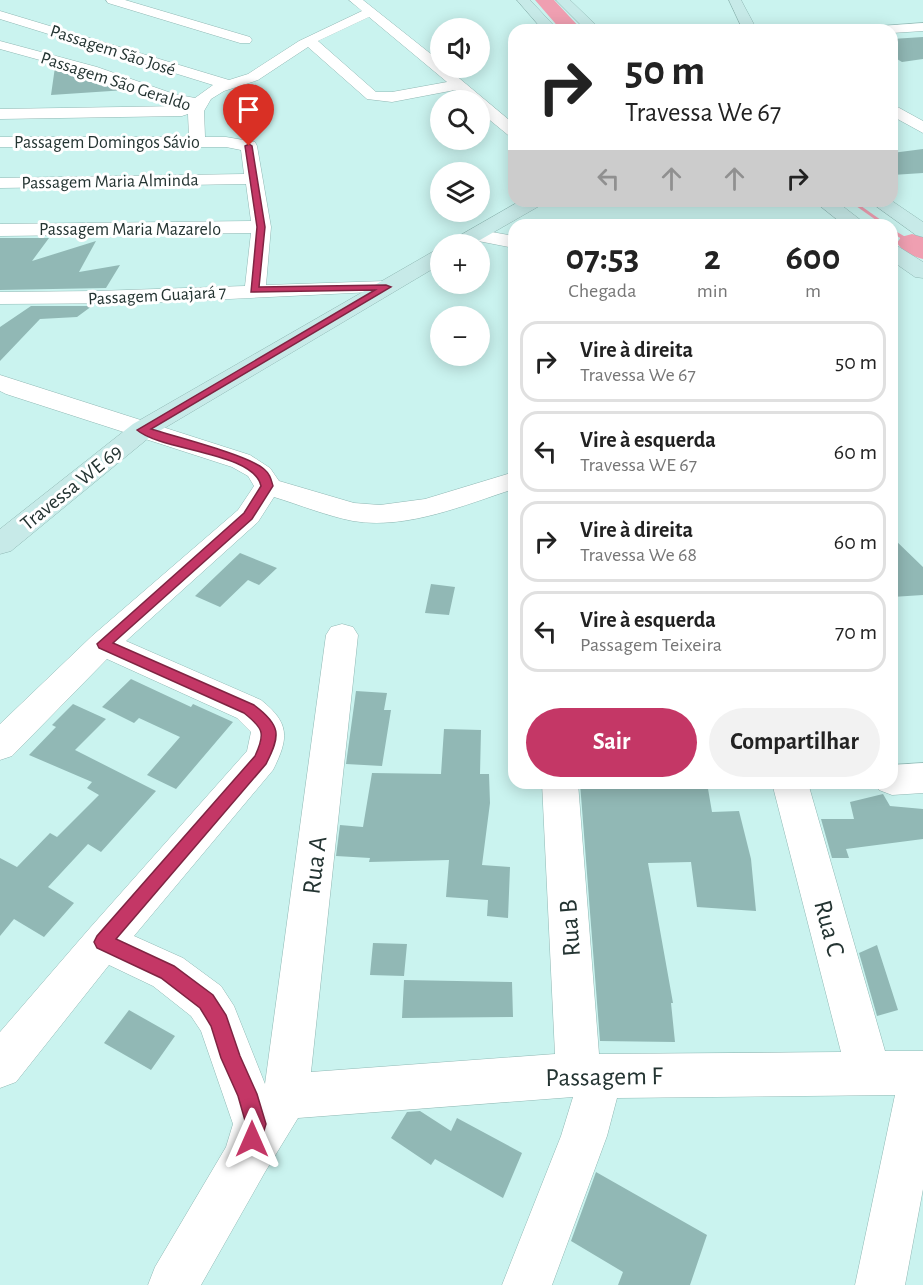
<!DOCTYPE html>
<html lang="pt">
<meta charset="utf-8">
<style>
body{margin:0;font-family:"Alegreya Sans",sans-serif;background:#f2f2f2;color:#222;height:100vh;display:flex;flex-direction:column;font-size:22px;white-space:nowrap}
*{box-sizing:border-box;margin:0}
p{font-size:20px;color:#767676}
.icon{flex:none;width:33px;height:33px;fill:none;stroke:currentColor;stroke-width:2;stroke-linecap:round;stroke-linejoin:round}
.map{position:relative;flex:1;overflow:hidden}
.details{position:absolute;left:508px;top:219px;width:390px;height:570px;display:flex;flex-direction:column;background:#fff;border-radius:18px;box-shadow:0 3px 15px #0003}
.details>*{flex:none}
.banner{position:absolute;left:508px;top:24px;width:390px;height:183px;border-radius:18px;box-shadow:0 3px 15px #0003;background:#fff;color:#222;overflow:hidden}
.controls{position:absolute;left:430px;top:18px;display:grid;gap:12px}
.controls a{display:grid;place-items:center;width:60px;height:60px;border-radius:50%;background:#fff;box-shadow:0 3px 15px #0003;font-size:30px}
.pin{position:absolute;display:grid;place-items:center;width:51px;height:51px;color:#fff;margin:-62px -26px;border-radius:50% 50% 50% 0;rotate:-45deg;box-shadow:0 0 6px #0007}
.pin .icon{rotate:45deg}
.me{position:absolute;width:66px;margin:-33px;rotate:0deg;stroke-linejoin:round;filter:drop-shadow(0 0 4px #0008)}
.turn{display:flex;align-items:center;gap:21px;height:126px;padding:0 18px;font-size:27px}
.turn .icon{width:78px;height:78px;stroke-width:2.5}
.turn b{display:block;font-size:42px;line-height:51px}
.lanes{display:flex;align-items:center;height:57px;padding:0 18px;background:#0003;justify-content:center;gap:30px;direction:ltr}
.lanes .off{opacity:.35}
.eta{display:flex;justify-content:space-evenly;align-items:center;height:102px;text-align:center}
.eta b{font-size:36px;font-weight:700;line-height:42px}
.button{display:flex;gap:12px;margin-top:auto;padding:12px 18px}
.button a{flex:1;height:69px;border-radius:36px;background:#c43766;color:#fff;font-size:24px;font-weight:700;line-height:69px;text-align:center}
.button a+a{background:#f2f2f2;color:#222}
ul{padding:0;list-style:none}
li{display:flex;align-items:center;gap:18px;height:81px;margin:0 12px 9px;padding:0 6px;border:3px solid #e0e0e0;border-radius:18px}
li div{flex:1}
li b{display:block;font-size:22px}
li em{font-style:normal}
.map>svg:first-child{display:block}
</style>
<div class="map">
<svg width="923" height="1285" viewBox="0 0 923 1285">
<rect width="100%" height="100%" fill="#caf3ef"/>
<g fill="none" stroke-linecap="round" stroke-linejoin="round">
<path fill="#ef9fb1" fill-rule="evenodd" d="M849 201H854L888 225H883Z
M892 229 914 242 915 243 910 244 892 233Z"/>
<path fill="#ef9fb1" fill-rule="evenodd" d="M535 0H554L582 30H561Z
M912 234 923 237V259C912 256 904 253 897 243L901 237Z"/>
</g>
<path fill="#91b8b5" d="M923 37V59L902 62 892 56V39Z
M55 67 92 77 126 90 51 95Z
M923 149V173L892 175V153Z
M0 238H49L32 261 96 241 79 272 120 265 106 288 0 290Z
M31 306H92L77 317 40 319 0 361V327Z
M892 537 923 567V595L892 597Z
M240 553 277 568 259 585 248 580 220 607 195 596Z
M431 584 455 587 449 615 425 613Z
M131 679 191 707 193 704 233 722 176 789 147 775 180 737 139 718 134 723 102 707Z
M356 691 387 693 384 710H391L382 766 346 764Z
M73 704 106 719 75 750 156 791 101 852 88 844 48 887 74 903 44 937 14 919 0 936V858L17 867 50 833 57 837 99 795 87 788 92 782 29 755 56 727 52 725Z
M444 729 481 730 480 774H489L490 803 482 865 510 867 508 918 487 916 488 900 446 897 449 860 369 862 370 858 336 856 340 825 363 827 372 773 441 774Z
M580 783H707L712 812 739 811 751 859 756 911 697 907 691 862 648 863 673 1003H671L675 1042 600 1041Z
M883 794 890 806 923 809V839L846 849 849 858H832L821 819H854L850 802Z
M373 943 407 944 404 976 370 975Z
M877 945 898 1010 877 1016 859 953Z
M404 980 512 982 513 1017 402 1018Z
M129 1010 175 1036 151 1070 104 1043Z
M420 1111 451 1131 457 1118 522 1153 503 1198 435 1159 431 1165 391 1138 407 1112Z
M596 1172 707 1235 690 1285H618L623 1272 571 1241Z"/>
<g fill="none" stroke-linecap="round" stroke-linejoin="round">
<defs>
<path id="street" d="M106 0H125L250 37 252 40 250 43H240L108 3Z
M349 0H363L441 62V68H447L514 124V137L508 135 480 112V100H468L455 90 392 102 367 99 308 47 258 80 224 91 211 99 204 111 205 137H226L255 142 257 146 271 227 266 285 386 281 393 283 396 287 393 291 145 303 0 304V292L97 291 245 286 251 233 0 236V224L251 221 246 184 0 188V178L244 174 241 150 226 147H0V137H189L188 114 182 116 0 119V109L182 106 189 110 190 106 166 101 87 73 0 49V41L97 67 174 94 195 98 213 85 0 19V11L229 80 248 74 299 41 362 11ZM369 17 447 82 392 92H376L318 41Z
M923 23V31L892 33V30H873L880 26Z
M892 104 923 121V133L892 116Z
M475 229 514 236V248L468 239 465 235 468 231Z
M0 375 250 455 270 468 279 481 354 503 380 505 425 499 514 472V489C464 505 407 530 353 521 327 516 300 505 274 497L258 522 126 641 261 700C290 723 289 738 273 770L134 936 183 958 221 986 234 1006 265 1084 326 635 331 627 342 624 353 627 358 635 311 1072 555 1054 542 783H578L599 1054 841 1052 772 783H808L885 1051H923V1189L905 1285H855L895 1095 617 1098 607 1136 552 1285H502L561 1136 573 1097 298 1118 265 1172 201 1285H148L155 1267 226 1147 233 1124 201 1031 191 1016 153 986 109 965 16 1082 0 1088V1032L89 929 247 751 251 732 237 718 107 659 12 756 0 760V724L92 636 238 510 254 486 248 476 232 467 6 394 0 391Z
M923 763V793L892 795 879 790 876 783H892V765Z"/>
<path id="secondary" d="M517 0H530L558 30H543Z
M556 0H570L601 30H586Z
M729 0H741L757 30H743Z
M520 201H544L541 205 473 244H449L452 240Z
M814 201H836L867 225H844Z
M869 201H892L923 222V237L916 235Z
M892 245 899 247 923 262V278L915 277 892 261Z
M441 249V264L151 436 11 551 0 554V529L133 424 434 251Z"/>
</defs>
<use href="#street" stroke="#90b8b4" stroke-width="1"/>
<use href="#secondary" stroke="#90b8b4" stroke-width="1"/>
<use href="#street" fill="#fff" fill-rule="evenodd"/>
<use href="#secondary" fill="#c7eae8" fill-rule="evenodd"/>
</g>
<path fill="#c43766" stroke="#7f2442" stroke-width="1.5" d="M249 144 252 146 265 227 259 287 386 285 391 287 151 429C176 437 248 455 264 469 270 474 271 479 273 486L252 519 113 643 254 705C281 725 281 735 266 764L116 939 174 966 213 995 226 1015 240 1056 257 1094 266 1124 259 1147 252 1149 245 1147 242 1139 246 1124 238 1096 221 1058 211 1026 200 1008 161 978 97 948 94 942 97 936 255 756C266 733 263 728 244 713L99 648 97 644 244 513 261 486C254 452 161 451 137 430L375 290 251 292 257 227 245 146Z"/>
<g text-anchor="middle" stroke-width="6" stroke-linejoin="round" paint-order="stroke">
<g font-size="18" fill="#243432" stroke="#fff">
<text transform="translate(113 50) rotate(18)" y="6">Passagem São José</text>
<text transform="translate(116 81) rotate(18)" y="6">Passagem São Geraldo</text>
<text x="107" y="148">Passagem Domingos Sávio</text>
<text transform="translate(110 181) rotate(-1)" y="6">Passagem Maria Alminda</text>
<text x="130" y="235">Passagem Maria Mazarelo</text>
<text transform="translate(157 295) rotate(-3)" y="6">Passagem Guajará 7</text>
</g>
<g font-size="21" fill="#243432" stroke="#fff">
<text transform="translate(71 487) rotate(-39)" y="7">Travessa WE 69</text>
</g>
<g font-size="26" fill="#243432" stroke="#fff">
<text transform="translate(314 865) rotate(-83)" y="9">Rua A</text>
<text transform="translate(569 928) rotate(-94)" y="9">Rua B</text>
<text transform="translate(830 928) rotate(75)" y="9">Rua C</text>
<text transform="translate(604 1076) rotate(-1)" y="9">Passagem F</text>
</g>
</g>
</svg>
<div class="controls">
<a><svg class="icon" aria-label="sound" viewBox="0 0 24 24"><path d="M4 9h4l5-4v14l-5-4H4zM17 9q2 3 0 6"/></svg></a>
<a><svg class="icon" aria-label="search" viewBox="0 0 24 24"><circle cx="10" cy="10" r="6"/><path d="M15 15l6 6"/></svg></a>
<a><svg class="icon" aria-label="layers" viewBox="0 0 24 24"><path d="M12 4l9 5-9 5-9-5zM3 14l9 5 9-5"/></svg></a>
<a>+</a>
<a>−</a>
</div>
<div class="pin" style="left:249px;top:146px;background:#d93025"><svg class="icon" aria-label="arrive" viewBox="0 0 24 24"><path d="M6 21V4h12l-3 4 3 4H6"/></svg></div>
<svg class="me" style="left:252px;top:1139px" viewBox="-20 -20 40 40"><path d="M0-17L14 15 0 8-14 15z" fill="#c43766" stroke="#fff" stroke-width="4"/></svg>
<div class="banner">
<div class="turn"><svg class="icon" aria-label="right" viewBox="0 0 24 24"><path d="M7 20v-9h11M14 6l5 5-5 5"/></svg><div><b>50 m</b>Travessa We 67</div></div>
<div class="lanes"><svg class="icon off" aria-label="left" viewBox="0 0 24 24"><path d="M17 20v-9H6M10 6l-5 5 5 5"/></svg><svg class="icon off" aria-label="ahead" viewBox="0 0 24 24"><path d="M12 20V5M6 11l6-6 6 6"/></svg><svg class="icon off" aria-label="ahead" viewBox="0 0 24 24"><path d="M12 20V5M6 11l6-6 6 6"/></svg><svg class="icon" aria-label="right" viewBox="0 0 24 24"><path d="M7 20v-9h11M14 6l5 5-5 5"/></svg></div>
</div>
<section class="details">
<div class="eta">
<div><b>07:53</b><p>Chegada</p></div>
<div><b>2</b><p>min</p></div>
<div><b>600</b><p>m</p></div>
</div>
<ul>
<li><svg class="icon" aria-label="right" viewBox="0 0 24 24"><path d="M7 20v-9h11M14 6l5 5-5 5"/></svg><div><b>Vire à direita</b><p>Travessa We 67</p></div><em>50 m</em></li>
<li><svg class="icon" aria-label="left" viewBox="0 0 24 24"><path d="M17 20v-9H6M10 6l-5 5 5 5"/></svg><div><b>Vire à esquerda</b><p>Travessa WE 67</p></div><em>60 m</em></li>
<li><svg class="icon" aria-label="right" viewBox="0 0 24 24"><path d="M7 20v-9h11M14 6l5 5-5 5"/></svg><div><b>Vire à direita</b><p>Travessa We 68</p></div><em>60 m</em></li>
<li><svg class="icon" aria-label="left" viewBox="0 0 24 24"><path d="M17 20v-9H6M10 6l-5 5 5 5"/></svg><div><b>Vire à esquerda</b><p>Passagem Teixeira</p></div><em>70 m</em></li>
</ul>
<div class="button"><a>Sair</a><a>Compartilhar</a></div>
</section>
</div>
